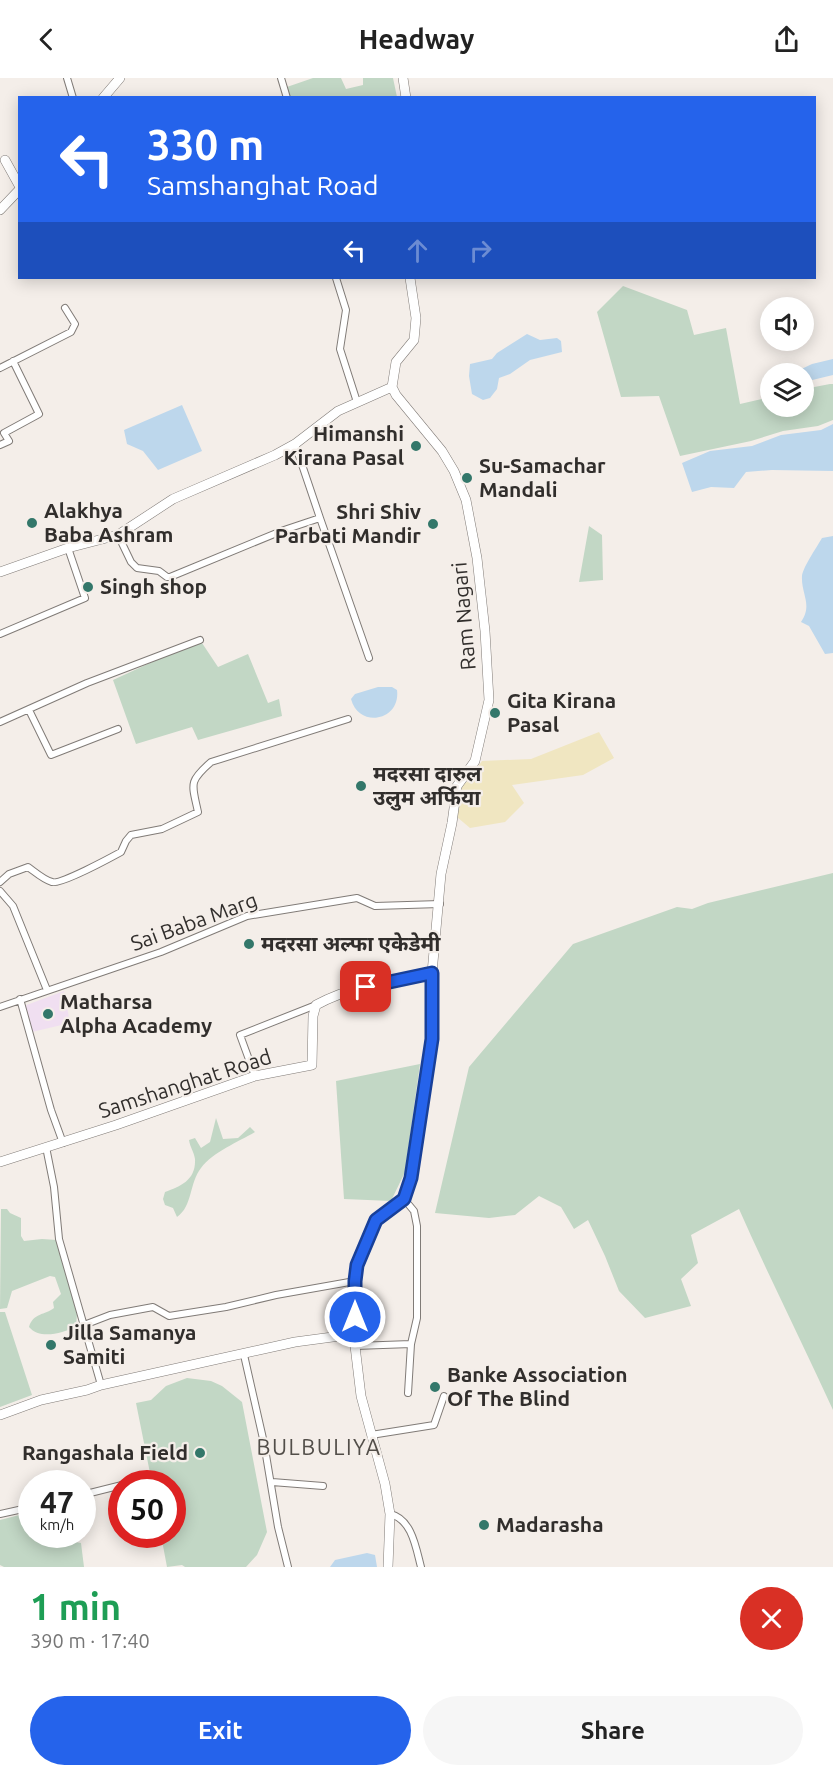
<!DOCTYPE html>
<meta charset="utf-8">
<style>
body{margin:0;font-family:Ubuntu,"Noto Sans Devanagari",sans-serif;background:#f6f6f6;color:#222;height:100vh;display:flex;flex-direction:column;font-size:22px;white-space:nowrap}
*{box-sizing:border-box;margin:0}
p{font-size:20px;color:#767676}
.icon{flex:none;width:33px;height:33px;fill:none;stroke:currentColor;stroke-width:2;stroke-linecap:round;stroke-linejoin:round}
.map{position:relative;height:1489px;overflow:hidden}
.details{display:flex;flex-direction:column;background:#fff;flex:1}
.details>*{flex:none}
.hud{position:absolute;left:18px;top:18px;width:798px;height:183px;border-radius:0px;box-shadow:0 3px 15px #0003;background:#2563eb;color:#fff;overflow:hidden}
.buttons{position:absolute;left:760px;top:219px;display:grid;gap:12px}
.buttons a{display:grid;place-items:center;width:54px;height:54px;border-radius:50%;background:#fff;box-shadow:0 3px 15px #0003;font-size:30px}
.speed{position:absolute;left:18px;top:1392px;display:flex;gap:12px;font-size:30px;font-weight:700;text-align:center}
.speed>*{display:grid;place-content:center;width:78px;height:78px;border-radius:50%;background:#fff;box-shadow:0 3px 15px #0003;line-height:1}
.speed small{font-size:15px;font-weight:400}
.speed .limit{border:9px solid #d22;background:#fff;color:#111}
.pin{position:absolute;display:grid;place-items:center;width:51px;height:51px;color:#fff;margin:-26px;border-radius:12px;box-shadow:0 3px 9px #0006}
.me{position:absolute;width:66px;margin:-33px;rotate:0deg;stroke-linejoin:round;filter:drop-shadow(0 0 4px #0008)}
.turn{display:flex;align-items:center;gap:21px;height:126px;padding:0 30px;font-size:27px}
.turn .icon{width:78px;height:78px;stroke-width:2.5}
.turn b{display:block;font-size:42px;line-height:51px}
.lanes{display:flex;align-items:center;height:57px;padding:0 30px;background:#0003;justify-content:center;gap:30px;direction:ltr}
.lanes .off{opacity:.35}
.round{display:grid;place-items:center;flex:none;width:63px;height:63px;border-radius:32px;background:#f6f6f6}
.overview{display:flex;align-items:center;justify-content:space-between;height:102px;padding:0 30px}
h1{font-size:36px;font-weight:700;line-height:45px;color:#1e9e55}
.button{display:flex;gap:12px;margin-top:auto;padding:12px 30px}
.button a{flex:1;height:69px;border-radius:36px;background:#2563eb;color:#fff;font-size:24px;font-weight:700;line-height:69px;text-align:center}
.button a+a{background:#f6f6f6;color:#222}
header{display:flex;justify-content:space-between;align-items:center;height:78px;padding:0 30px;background:#fff;font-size:27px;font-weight:700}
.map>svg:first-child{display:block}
</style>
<header><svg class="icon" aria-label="back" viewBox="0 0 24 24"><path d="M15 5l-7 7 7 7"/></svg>Headway<svg class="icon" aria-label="share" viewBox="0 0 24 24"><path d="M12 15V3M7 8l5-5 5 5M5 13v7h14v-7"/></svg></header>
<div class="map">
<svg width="833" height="1489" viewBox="0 0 833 1489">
<rect width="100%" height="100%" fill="#f4eee9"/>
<path fill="#f0dff1" d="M64 913 70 945 32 954 24 928Z"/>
<path fill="#c2d7c5" d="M313 0H341L346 11 363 7V0H393L397 19H286L284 10Z
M623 208 687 232 694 257 726 250 740 326 771 319V328H804V311L830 306H833V342L818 348 783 353 751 363 680 378 659 318 621 319 597 234Z
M589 448 602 457 603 502 579 504Z
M200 562 218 589 248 576 268 625 279 621 282 638 198 662 192 649 136 666 113 602Z
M833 795V1332C802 1264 769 1199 739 1131L691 1157 698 1185 681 1201 691 1228 645 1240 619 1213 605 1178 588 1142 574 1151 561 1129 539 1118 515 1137 489 1140 435 1135 469 989 573 866 677 829 692 831 708 825Z
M420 986 405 1094 391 1123 344 1121 336 1003Z
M216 1040 223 1061 238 1060 250 1049 255 1054C238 1064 213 1074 201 1090 189 1105 193 1128 177 1139L173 1130 165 1127 163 1121 165 1114C181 1108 196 1102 195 1081 194 1074 190 1069 189 1062L195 1060 201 1070 210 1064Z
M1 1131H7L10 1135 21 1140V1158L24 1163 42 1161 57 1162 77 1236 76 1249C62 1255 40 1262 29 1249 33 1235 45 1237 54 1230L53 1224 61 1216 55 1199 50 1198 12 1213 7 1230 0 1231Z
M0 1234H5L32 1317 0 1329Z
M187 1300 211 1303 222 1308 242 1324 267 1454 257 1477 246 1489H185L182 1487 167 1489 161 1457 172 1456V1406L152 1405 136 1325 151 1322 166 1308Z
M31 1434 32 1456 68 1457 69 1463 81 1465 84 1489H4L0 1487V1442Z"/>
<path fill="#f0e6c1" d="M599 654 614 680 583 697 512 707 524 725 505 744 470 750 457 739 460 702 466 705 482 683 531 681Z"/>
<path fill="#bdd7ec" d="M527 256 540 262 557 260 561 263 562 274 530 282 510 296 499 300 497 311 490 320 483 322 472 316 469 298 470 286 492 281 497 275Z
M833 281V297L804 304V296L793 295 812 286Z
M182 327 202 373 158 392 143 373 127 366 124 352Z
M833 346V393L772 392 746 394 734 410 711 409 692 414 682 385 710 373 752 368 781 357 821 352Z
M833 458V575L825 576 809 548 801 544C813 527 801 516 802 498 803 489 817 469 822 460Z
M378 609H392L397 612C401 643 359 651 351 621L355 616Z
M367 1475 375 1477 377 1489H330L335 1482Z"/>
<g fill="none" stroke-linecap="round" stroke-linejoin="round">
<defs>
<path id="street" d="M67 0 73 20
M281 0 287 20
M336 200 346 232 340 271 357 324
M0 290 71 254 75 246 65 230
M0 367 9 363 4 355 39 336 13 283
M320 440 369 580
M118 457 131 484 137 490 159 493 167 499H170L284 452 320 440 295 366
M0 556 85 520 68 470
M29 632 51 677 118 651
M0 644 87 605 200 562
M0 804 9 796 28 789C35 794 44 802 52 804 60 807 110 780 121 774L126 763 131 757 162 751 198 734C192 706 188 704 211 684L348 641
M0 813 13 828 47 912
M20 921 51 1032 63 1065
M0 929 161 874 247 838 357 820 375 828 440 826
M255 998 240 957 316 927
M46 1069 54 1109 59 1161 101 1307
M404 1121 414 1133 417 1148V1240L411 1266
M84 1247 110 1237 153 1229 169 1238 226 1229 276 1217 355 1203
M355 1268 411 1266 408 1315
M244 1277 264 1365 278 1449 288 1489
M371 1357 434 1347 444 1318
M272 1404 323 1408
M129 1406V1405
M82 1417 122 1407
M0 1436 32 1429
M390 1436C412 1441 416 1470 421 1489"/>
<path id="secondary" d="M403 0 406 20
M103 20 120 0
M5 82 20 109
M0 132 20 111
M0 494 68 470 118 457 173 421 275 377 295 366 338 333 392 309
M0 1084 116 1047 255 998 312 987 313 938 316 927C351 908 393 902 432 895
M0 1337 41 1322 87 1312 101 1307 295 1264 355 1256
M388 1489 390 1436 385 1406 361 1318 355 1268V1203L357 1187 377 1142 404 1121 411 1100 432 961V895L441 796 452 745 457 708 475 683 489 622 485 553 477 480 466 422 454 393 442 373 396 317 392 309 396 284 414 262 416 240 410 200"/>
</defs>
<use href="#street" stroke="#807b77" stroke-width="8"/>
<use href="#secondary" stroke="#807b77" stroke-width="10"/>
<use href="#street" stroke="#fff" stroke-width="6"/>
<use href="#secondary" stroke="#fff" stroke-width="9"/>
</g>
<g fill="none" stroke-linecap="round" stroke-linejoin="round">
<defs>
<path id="route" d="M355 1239V1203L357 1187 376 1142 404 1121 411 1100 432 961V895L366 909"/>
</defs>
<use href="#route" stroke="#184099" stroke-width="15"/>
<use href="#route" stroke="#2563eb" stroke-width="10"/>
</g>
<g fill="#33776a" stroke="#f4eee9" stroke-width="2">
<circle cx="416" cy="368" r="6"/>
<circle cx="467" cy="400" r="6"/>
<circle cx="32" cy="445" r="6"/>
<circle cx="433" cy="446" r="6"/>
<circle cx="88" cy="509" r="6"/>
<circle cx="495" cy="635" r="6"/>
<circle cx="361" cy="708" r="6"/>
<circle cx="249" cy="866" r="6"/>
<circle cx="48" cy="936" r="6"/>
<circle cx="51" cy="1267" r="6"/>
<circle cx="435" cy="1309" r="6"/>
<circle cx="200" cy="1375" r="6"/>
<circle cx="484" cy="1447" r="6"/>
</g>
<g text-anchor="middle" stroke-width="4.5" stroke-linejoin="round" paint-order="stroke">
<g font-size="21" font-weight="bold" fill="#312e2c" stroke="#f4eee9" text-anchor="start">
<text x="404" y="363" text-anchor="end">Himanshi<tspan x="404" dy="24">Kirana Pasal</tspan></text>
<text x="479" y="395">Su-Samachar<tspan x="479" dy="24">Mandali</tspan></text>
<text x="44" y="440">Alakhya<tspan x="44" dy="24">Baba Ashram</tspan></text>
<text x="421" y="441" text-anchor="end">Shri Shiv<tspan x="421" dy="24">Parbati Mandir</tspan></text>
<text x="100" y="516">Singh shop</text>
<text x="507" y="630">Gita Kirana<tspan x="507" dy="24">Pasal</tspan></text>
<text x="373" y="703">मदरसा दारुल<tspan x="373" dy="24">उलुम अर्फिया</tspan></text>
<text x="261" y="873">मदरसा अल्फा एकेडेमी</text>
<text x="60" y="931">Matharsa<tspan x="60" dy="24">Alpha Academy</tspan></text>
<text x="63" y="1262">Jilla Samanya<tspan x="63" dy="24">Samiti</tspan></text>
<text x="447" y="1304">Banke Association<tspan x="447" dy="24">Of The Blind</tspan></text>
<text x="188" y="1382" text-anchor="end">Rangashala Field</text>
<text x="496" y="1454">Madarasha</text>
</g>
<g font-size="21" fill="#312e2c" stroke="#f4eee9">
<text transform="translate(464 538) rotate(-95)" y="7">Ram Nagari</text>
<text transform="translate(194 844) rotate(-20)" y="7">Sai Baba Marg</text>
<text transform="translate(185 1006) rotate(-18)" y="7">Samshanghat Road</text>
</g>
<g font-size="22" letter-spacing="1.5" fill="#524e49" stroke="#f4eee9">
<text x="319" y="1377">BULBULIYA</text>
</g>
</g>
</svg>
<div class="buttons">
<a><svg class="icon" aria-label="sound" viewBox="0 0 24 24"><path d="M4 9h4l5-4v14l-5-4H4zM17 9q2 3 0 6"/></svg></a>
<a><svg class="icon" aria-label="layers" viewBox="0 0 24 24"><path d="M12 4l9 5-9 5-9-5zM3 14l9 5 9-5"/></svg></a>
</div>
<div class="speed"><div>47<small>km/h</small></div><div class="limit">50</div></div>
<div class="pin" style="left:366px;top:909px;background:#d93025"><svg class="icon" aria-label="arrive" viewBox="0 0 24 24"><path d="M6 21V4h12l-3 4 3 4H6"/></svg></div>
<svg class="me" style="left:355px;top:1239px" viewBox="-20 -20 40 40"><circle r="17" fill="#2563eb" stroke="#fff" stroke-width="3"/><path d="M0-11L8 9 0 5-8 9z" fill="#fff"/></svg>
<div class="hud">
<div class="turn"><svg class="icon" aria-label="left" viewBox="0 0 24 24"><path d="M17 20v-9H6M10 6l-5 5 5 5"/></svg><div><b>330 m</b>Samshanghat Road</div></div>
<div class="lanes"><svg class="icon" aria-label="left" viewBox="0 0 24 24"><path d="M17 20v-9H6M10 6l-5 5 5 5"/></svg><svg class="icon off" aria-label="ahead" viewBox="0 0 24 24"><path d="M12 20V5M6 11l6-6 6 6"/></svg><svg class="icon off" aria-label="right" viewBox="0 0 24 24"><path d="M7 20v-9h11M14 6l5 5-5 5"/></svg></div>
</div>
</div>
<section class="details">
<div class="overview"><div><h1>1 min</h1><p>390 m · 17:40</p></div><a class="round" style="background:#d93025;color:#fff"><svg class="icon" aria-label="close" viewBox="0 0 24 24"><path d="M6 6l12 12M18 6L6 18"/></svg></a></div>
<div class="button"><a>Exit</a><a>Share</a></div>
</section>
